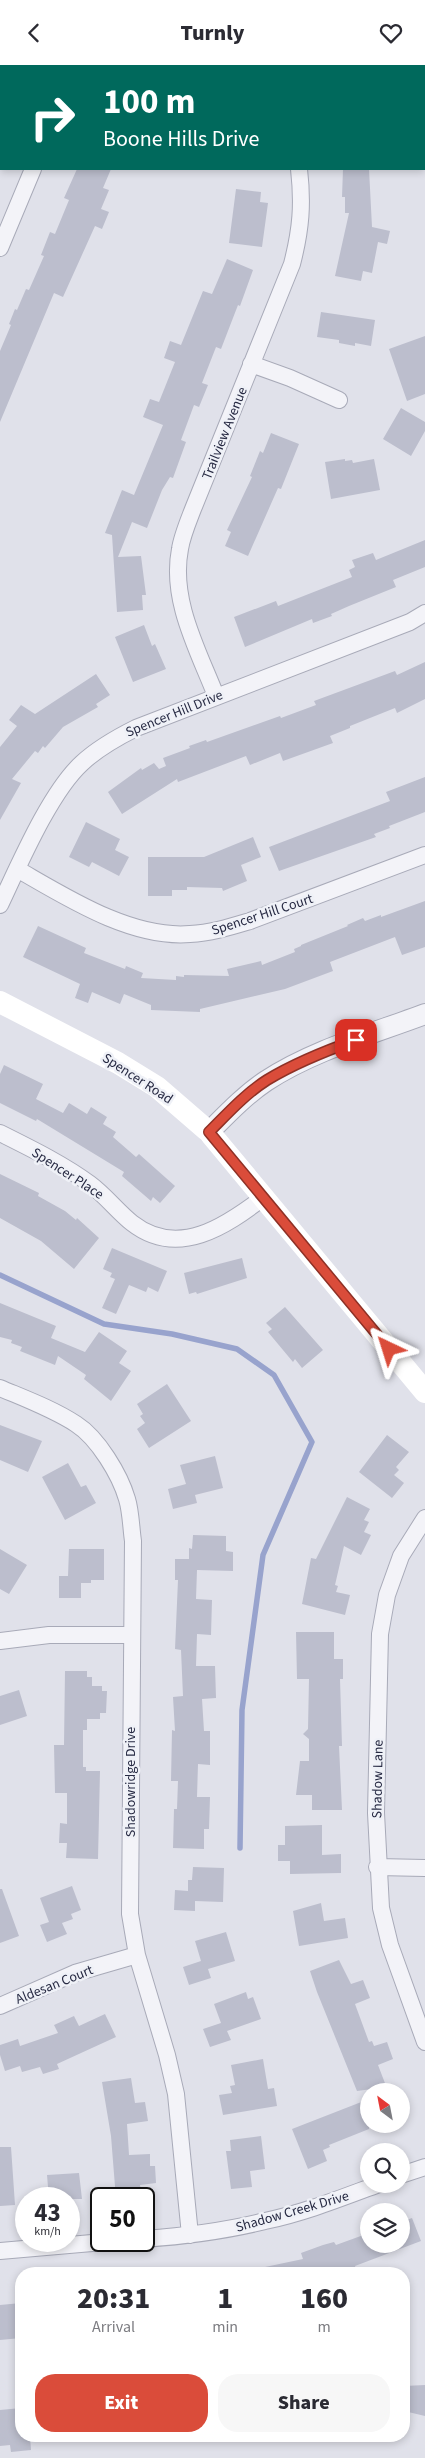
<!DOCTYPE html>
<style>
body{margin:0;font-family:"Source Sans 3",sans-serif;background:#f7f7f7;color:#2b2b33;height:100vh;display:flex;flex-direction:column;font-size:19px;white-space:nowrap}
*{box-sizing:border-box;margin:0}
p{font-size:16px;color:#7c7c81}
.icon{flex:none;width:28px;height:28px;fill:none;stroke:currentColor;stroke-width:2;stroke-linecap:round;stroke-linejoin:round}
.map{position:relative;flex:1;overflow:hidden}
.side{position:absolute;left:15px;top:2202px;width:395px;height:175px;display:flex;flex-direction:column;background:#fff;border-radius:20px;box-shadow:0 2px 8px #0003}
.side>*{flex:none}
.guide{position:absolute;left:0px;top:0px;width:425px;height:105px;box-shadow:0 2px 8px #0003;background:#00695c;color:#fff;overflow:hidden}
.needle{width:32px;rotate:328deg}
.controls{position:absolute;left:360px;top:2018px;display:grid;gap:10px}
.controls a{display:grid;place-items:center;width:50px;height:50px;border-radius:50%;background:#fff;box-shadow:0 2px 8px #0003;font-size:25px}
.speed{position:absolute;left:15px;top:2122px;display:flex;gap:10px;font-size:25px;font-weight:700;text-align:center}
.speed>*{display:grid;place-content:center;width:65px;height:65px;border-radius:50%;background:#fff;box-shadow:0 2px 8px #0003;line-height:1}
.speed small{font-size:12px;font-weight:400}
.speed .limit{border:2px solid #111;border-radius:8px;background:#fff;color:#111}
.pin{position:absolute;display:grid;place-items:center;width:42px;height:42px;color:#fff;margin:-21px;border-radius:10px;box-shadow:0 2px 8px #0006}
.me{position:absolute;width:55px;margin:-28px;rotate:319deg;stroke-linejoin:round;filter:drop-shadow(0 0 4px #0008)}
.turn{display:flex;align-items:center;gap:18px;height:105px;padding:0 20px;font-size:22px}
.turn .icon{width:65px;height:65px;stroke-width:2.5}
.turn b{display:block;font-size:35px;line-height:42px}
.eta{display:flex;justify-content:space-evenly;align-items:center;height:85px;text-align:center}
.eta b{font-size:30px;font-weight:800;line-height:35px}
.button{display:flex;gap:10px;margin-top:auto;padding:10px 20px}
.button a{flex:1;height:58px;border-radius:20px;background:#da4c3a;color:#fff;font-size:20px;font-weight:800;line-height:58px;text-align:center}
.button a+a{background:#f7f7f7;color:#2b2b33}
header{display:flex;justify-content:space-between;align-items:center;height:65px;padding:0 20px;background:#fff;font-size:22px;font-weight:800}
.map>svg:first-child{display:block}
</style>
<header><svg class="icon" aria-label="back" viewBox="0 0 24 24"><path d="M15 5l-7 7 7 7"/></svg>Turnly<svg class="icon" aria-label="heart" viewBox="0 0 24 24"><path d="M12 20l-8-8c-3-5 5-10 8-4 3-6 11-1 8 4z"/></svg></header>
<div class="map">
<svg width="425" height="2393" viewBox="0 0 425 2393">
<rect width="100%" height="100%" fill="#e0e1ea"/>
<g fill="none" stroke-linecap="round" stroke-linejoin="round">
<path stroke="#98a3cd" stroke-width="5.5" d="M0 1210 104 1259 172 1269 237 1284 274 1310 312 1377 263 1490 242 1645 240 1783"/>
</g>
<path fill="#bcbecd" d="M77 104H111L103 123 109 125 101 144 109 147 102 164 95 161 63 232 54 228 0 357V286L11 260 9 259 15 244 17 245 26 224 29 225 44 191 41 190 50 167 55 169 69 135 64 133Z
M343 104H369L372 162 390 166 387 179 378 177 372 208 363 206 361 216 335 211 349 148H345V132H342Z
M236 124 261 127 260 137 268 138 262 182 229 178Z
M227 194 253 205 240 241 238 240 221 284 216 282 202 318 208 320 199 342 194 340 181 375 186 377 173 413 170 412 162 425 147 463 132 457 118 492 141 491 146 530H142L143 545 117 547 112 470 105 468 122 425 134 430 163 360 143 352 150 334 159 337 175 297 164 293 170 276 181 280 203 226 212 229Z
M321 247 375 255 371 281 355 278V281L339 278V275L317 272Z
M425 271V329L407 336 389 284Z
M401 343 425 357V366L411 391 383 374Z
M271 368 299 379 281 424 278 423 248 491 225 481 231 467 227 465 252 412 250 411 260 386 263 388Z
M345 394V396L352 395 353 398 374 394 380 425 331 434 325 397Z
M425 475V502L393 515 396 522 349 541 331 549 332 551 313 558 312 554 245 582 234 552 276 536 278 541 352 512 349 505 355 502 352 495 373 488 376 495Z
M144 560 152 581 155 579 166 604 133 617 115 572Z
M425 597V634L397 648 395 643 350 661V663L330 671 333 678 283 696 280 688 250 700 246 691 178 717 177 714 122 749 108 727 141 703 142 705 154 698 159 704 166 701 163 693 190 683 189 681 206 675 207 677 280 651 281 653 316 640 314 636 395 606 397 610Z
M96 609 110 630 96 639 98 642 63 662 45 683 43 681 38 688 35 686 12 714 21 718 0 755V682L17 661 9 655 21 640 35 649Z
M425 712V747L389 761 390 763 374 769 376 772 279 806 269 782 390 736 386 727Z
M86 757 120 774 115 785 129 792 119 811 92 797 89 802 69 792Z
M253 772 261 792 241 800 247 816 223 826 222 823 187 822V825H172V831H148V792H204Z
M425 836V882L402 890 395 872 330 897 333 906 285 924 200 944V947L151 945V940L124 929 120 939 92 927 88 938 75 933 80 919 23 892 38 861 86 883 84 888 125 904 126 901 143 908 141 913 176 915V911L184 912V910L229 911 227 904 261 896 262 900 295 887 294 884 301 881V880L348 861 347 860 363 853 365 856 381 850V852Z
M4 1000 43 1019 36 1034 63 1048 69 1038 87 1049 91 1042 107 1052 103 1059 116 1067 113 1072 136 1092 139 1089 175 1121 160 1138 153 1132 151 1136 122 1111 124 1107 37 1054 36 1056 0 1038V1009Z
M0 1109 39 1128 38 1131 65 1146 76 1155 77 1153 99 1173 74 1204 41 1176 0 1153Z
M112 1183 167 1206 158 1227 148 1222 146 1227 129 1220 116 1249 102 1243 115 1214 110 1212 112 1208 103 1204Z
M242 1193 247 1213 197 1229 196 1227 189 1229 184 1208Z
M0 1238 56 1261 51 1273 85 1287 99 1267 127 1286 119 1298 131 1306 111 1336 84 1314 86 1310 58 1291 55 1300 20 1286 22 1282 11 1278 12 1275 0 1272Z
M285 1242 323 1285 302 1303 295 1294 293 1297 268 1267 272 1264 266 1258Z
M167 1319 191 1356 149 1383 137 1364 145 1358 140 1351 143 1349 137 1339Z
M0 1360 42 1376 28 1407 0 1395Z
M387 1370 409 1387 396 1402 399 1405 394 1410 404 1418 392 1433 359 1407Z
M215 1391 223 1423 195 1430 197 1438 173 1444 168 1424 186 1419 180 1400Z
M68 1398 81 1422 86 1420 96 1438 65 1455 42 1412Z
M347 1432 370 1444 364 1455 369 1457 364 1467 371 1470 361 1490 344 1481 335 1520 338 1521 336 1527 350 1530 345 1550 302 1539 311 1493 316 1494Z
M193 1470 226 1471V1486L233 1487V1506L197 1505 196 1534 212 1535 211 1570 197 1569 196 1601H215L216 1633 202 1634 204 1666H210V1700L198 1699 197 1732H210L209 1764H204V1784L173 1783 174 1744H177L178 1716H171L172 1665 175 1666 173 1632 183 1631 181 1585 175 1584 178 1515H175V1494H189V1483L192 1484Z
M0 1484 27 1500 9 1529 0 1524Z
M69 1484H104V1515H91V1518H81V1533H59V1511H68Z
M296 1567H334V1594H343V1614H340L342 1681H339L342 1745H312V1730H296L300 1696H309V1674L303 1669 308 1664 309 1614H297Z
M65 1606H87V1612H92V1621H102V1626H107L106 1648H100V1654H87V1665H83V1702H86V1706H100L98 1794 66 1793 67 1778H59L60 1758 67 1759V1728H55L54 1680H64Z
M19 1625 27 1651 0 1660V1631Z
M322 1760V1790L341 1789V1808L290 1809V1796H278V1780H285V1761Z
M193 1802 224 1803 223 1837 195 1836V1846L174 1845 175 1825 188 1826V1815H192Z
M72 1821 81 1845 71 1849 73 1854 62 1858 67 1869 47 1877 40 1860 49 1857 40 1833Z
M0 1824H2L19 1871 0 1878Z
M321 1838 324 1856 345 1853 348 1873 299 1881 293 1846Z
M226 1867 235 1896 208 1904 211 1913 189 1920 183 1902 201 1896 195 1876Z
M339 1895 351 1919 363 1915 370 1933 355 1939 369 1977 372 1976 374 1981 387 1977 393 1994 378 2000 388 2026H373L372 2024 357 2026 317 1927 310 1906Z
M246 1927 248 1934 253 1932 261 1954 227 1966 231 1975 210 1982 203 1964 221 1958 214 1939Z
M105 1949 116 1972 57 1999 59 2004 43 2009 40 2002 22 2007 20 2001 5 2006 0 1990V1980L18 1974 20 1981 58 1968 54 1960 74 1951 79 1961Z
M263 1994 268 2024 274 2023 277 2041 223 2050 219 2030 232 2028 230 2021 235 2020 231 2000Z
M131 2013 135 2038 145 2037 148 2056 127 2059 129 2090 150 2089V2101H155L156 2118 140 2120 141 2126 136 2127 137 2134H116L111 2071 102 2017Z
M369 2034V2064L329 2080 330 2082 323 2085 327 2096 308 2104 292 2064Z
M261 2071 265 2104 250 2106 252 2122 231 2124 226 2086H231L230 2075Z
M0 2082H11L15 2140 0 2141Z
M79 2108 82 2134H49L47 2110Z
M412 2153 421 2176 355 2201 358 2209H266L265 2202 303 2194 301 2188 323 2180 334 2177 336 2180 369 2168V2179H401V2157Z
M21 2238V2273L0 2275V2240Z
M425 2320V2351L404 2346V2321Z
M21 2343V2371H30L31 2385 11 2387 10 2380 0 2381V2345Z"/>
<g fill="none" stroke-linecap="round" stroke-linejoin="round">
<defs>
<path id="minor" d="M244 0 245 1
M75 1V0
M424 23H425
M0 183 33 104
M251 299 290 313 339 335
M216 631C198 585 170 535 180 484 182 471 188 457 193 444L292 199C301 164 303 139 299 104
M17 804C66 832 131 874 190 869 211 868 230 862 250 856L425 790
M0 840C19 800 50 727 82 698 98 683 116 673 136 663L410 557 425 548
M0 1068C30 1083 63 1099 90 1119 106 1131 117 1146 132 1158 178 1194 226 1161 264 1132
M0 1323C26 1334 53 1344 76 1359 98 1373 120 1410 127 1434 131 1447 131 1463 133 1476L130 1849 137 1890 167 1990 176 2029 190 2170
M425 1453 401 1491 387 1530 380 1569 376 1748 381 1843 390 1880 425 1977
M0 1576 49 1570H130
M377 1802 425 1803
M0 1941 75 1908 137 1890
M401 2110 425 2102
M144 2174C185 2171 225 2166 265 2156 304 2148 341 2133 379 2119
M0 2186 115 2176"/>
<path id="tertiary" d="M209 1067C227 1049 245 1030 266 1016 313 985 372 969 425 949"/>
</defs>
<use href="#minor" stroke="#a8aab8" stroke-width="18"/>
<use href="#tertiary" stroke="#a8aab8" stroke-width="22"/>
<use href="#minor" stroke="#f3f3f8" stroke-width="16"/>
<use href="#tertiary" stroke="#f3f3f8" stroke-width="20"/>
<path stroke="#fff" stroke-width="22" d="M0 937 118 998 157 1022 209 1067 425 1327"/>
</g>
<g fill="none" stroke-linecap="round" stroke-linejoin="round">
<defs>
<path id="route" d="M356 975C325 986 295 998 267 1015 245 1029 227 1049 209 1067L389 1284"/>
</defs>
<use href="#route" stroke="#8e3126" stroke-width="12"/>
<use href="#route" stroke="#da4c3a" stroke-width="9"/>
</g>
<g text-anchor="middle" stroke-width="5" stroke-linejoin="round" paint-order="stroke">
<g font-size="14" fill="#272a43" stroke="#eff1f7">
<text transform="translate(224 368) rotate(-68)" y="5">Trailview Avenue</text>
<text transform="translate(174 648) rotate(-22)" y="5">Spencer Hill Drive</text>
<text transform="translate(262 849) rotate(-18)" y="5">Spencer Hill Court</text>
<text transform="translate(138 1013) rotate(33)" y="5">Spencer Road</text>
<text transform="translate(68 1108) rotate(33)" y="5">Spencer Place</text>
<text transform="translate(377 1714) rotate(-89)" y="5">Shadow Lane</text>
<text transform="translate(130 1717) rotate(-90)" y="5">Shadowridge Drive</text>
<text transform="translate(54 1919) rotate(-22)" y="5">Aldesan Court</text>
<text transform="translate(292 2146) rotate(-16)" y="5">Shadow Creek Drive</text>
</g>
</g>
</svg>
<div class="controls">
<a><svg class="needle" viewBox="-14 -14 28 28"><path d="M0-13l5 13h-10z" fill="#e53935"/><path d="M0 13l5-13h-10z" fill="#7c7c81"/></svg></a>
<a><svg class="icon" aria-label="search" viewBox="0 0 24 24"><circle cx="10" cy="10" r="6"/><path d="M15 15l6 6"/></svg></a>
<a><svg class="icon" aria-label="layers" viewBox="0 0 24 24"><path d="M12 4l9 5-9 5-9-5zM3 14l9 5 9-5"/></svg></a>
</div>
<div class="speed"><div>43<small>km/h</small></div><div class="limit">50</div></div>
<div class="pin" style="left:356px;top:975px;background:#d93025"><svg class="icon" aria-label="arrive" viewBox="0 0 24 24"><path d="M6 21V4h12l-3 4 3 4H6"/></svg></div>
<svg class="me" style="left:389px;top:1284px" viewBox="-20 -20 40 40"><path d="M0-17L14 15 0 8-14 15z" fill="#da4c3a" stroke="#fff" stroke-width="4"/></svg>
<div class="guide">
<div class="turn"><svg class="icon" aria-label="right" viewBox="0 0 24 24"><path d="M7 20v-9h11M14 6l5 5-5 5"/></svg><div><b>100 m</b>Boone Hills Drive</div></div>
</div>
<section class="side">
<div class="eta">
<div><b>20:31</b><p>Arrival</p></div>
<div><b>1</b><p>min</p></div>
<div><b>160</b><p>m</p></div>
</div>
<div class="button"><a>Exit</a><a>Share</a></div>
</section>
</div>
